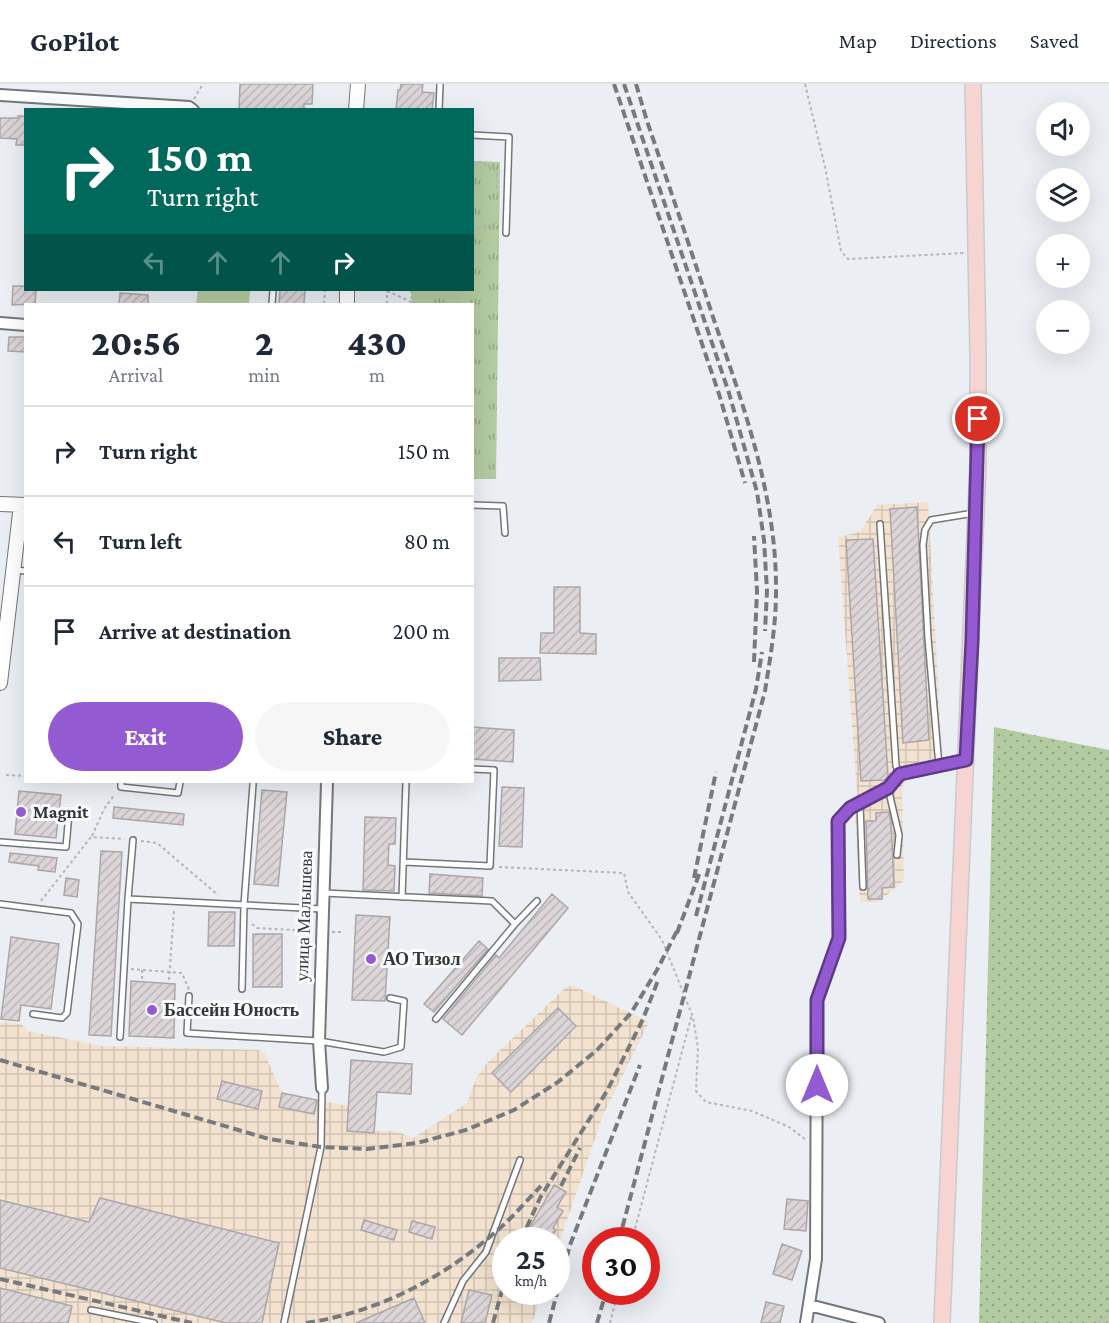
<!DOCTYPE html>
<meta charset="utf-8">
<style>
body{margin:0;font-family:"Crimson Pro",serif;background:#f6f6f7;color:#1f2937;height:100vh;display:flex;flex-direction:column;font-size:22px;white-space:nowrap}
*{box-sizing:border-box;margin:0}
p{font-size:20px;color:#747a83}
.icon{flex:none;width:33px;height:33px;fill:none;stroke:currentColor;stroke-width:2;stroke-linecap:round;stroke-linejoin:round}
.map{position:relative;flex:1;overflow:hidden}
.panel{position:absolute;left:24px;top:219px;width:450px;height:480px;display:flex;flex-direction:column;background:#fff;border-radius:0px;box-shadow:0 6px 24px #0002}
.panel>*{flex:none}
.hud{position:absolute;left:24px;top:24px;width:450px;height:183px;border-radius:0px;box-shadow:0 6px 24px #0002;background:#00695c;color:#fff;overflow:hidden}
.controls{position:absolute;left:1036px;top:18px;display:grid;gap:12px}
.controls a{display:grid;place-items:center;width:54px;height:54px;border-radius:50%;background:#fff;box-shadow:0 6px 24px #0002;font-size:30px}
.speed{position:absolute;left:492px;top:1143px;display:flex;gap:12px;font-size:30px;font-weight:700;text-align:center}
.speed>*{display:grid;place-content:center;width:78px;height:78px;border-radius:50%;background:#fff;box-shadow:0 6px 24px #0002;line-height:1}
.speed small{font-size:15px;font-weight:400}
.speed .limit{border:9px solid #d22;background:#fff;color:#111}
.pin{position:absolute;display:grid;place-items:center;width:51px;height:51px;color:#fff;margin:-26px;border:3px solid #fff;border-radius:50%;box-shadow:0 2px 6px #0007}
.me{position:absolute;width:66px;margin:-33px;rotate:0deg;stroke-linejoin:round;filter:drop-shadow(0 0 4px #0008)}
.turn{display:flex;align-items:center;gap:21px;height:126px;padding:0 24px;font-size:27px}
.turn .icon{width:78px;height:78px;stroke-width:2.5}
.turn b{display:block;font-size:42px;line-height:51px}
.lanes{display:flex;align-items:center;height:57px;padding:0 24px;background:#0003;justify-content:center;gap:30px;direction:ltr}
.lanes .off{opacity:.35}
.eta{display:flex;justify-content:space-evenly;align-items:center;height:102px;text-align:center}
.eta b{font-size:36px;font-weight:800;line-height:42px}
.button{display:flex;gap:12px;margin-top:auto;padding:12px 24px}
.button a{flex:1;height:69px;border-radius:36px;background:#945ad1;color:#fff;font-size:24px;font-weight:800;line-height:69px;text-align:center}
.button a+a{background:#f6f6f7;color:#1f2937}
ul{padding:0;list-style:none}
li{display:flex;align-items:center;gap:18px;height:90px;padding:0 24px;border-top:2px solid #e0e1e3}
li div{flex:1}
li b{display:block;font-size:22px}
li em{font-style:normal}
header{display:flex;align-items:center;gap:36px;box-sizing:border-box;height:84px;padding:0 30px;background:#fff;border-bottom:2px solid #e0e1e3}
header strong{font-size:28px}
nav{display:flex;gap:33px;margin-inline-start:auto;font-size:21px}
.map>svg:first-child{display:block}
</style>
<header>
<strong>GoPilot</strong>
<nav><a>Map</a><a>Directions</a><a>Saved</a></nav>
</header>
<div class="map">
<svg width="1109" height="1239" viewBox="0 0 1109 1239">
<defs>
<pattern id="industrial-grid" width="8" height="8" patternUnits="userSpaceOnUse" patternTransform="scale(1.5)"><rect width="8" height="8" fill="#f2e2cf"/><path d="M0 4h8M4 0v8" fill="none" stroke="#d0c2b2"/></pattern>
<pattern id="grass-dots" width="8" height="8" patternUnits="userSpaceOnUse" patternTransform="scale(1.5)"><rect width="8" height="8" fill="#b3cba0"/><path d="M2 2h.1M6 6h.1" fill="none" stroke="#92a683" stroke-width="1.8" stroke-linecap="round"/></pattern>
<pattern id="park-tufts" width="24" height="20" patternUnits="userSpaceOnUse" patternTransform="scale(1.5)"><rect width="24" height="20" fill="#b3cba0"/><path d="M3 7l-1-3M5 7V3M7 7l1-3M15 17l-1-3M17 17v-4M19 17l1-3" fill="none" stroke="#92a683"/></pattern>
<pattern id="building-hatch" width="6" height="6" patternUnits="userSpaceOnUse" patternTransform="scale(1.5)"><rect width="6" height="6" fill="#dcd5d8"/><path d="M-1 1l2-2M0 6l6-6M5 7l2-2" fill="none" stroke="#bdb7ba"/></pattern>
</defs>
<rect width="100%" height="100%" fill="#ebeff4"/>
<path fill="url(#industrial-grid)" d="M928 418 942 673 918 678 902 703 904 796 879 818H860L854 714 857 709 838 453 860 448 877 421Z
M574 902 649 938 603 1031 557 1165 556 1156H506V1208H542L532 1239H0V938L21 940 28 947 102 962 259 966 265 970 282 1009 348 1022 347 1047H396L413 1054 467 1019 476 994 488 978 566 903Z"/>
<path fill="url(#grass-dots)" d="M994 643 1109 666V1239H979Z"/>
<path fill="url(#park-tufts)" d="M473 77 500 78 496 395H473L472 220H412L411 206H472Z"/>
<path fill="#b3cba0" d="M198 206H250L249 220H196Z"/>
<path fill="url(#building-hatch)" stroke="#aca6a9" stroke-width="1.5" d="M240 0H313L312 20H304V26H239Z
M401 0H423L422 8 434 9 432 26H396L398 6H400Z
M18 32H26V61H16L17 55 0 54V34H18Z
M13 202H26V206H36L35 220 12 221Z
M280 206H305L304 220H279Z
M120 209 148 211V220H119Z
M9 253H26V268L8 267Z
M917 423 929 656 903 659 890 425Z
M873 455 888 692 885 696 861 697 846 456Z
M554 503H580V549L596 550V570L540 569 541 549H554Z
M499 574H540L541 596 499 597Z
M472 643 514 646 513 678 472 675Z
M502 703 524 704 522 763 499 762Z
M262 706 287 708 278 802 254 800Z
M19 707 61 711 56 754 15 750Z
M114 723 184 730 183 741 113 734Z
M889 728 891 739 894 803 882 804V815H868L866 737H876V729Z
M365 733 396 734 395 760H389L388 781 395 782 394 807 363 806Z
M101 767 122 768 111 952 89 951Z
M10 769 57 774 55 788 38 786 39 782 9 778Z
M430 790 483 794 482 812 429 809Z
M66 794 79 796 77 813 64 811Z
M552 810 568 824 462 951 443 935 496 871 499 874Z
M209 828H235L234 862H208Z
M356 831 390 833 385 917 352 916Z
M253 850H282V903H253Z
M11 853 59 860 51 925 21 921 19 937 1 935Z
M479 857 488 865 434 928 424 920Z
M131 897 175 900 174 954 129 952Z
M558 924 576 942 511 1008 492 989Z
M351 976 412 980 411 1010 377 1008 374 1049 347 1047Z
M222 997 262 1007 258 1025 217 1015Z
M282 1009 317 1016 314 1030 279 1023Z
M554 1101 566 1108 557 1123 563 1127 553 1144 556 1146 550 1156H525L531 1141Z
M100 1114 279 1159 262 1239H226L0 1184V1116L89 1138Z
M787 1115 808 1117 806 1147 784 1145Z
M364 1136 397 1146 394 1156 361 1146Z
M412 1137 435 1143 432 1155 409 1148Z
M782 1160 802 1167 792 1196 773 1190Z
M0 1204 72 1222 68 1239H0Z
M469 1206 492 1211 485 1239H461Z
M414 1214 425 1239H356Z
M766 1218 784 1222 780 1239H761Z"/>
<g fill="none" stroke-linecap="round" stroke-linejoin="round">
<defs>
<path id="lane" d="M439 26 440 0
M472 51 509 53 506 149
M272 220 273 206
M472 421 503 422 505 449
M880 440 896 682 900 690
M15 486 26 487
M939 682 928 554 923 461 925 446 931 436 974 429
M121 698V703L178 709 180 698
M888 704 899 751 897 771
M860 720 863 803
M133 756 128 815 322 825
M0 758 66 763 69 729
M404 778 490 782 494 686 472 685
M324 809 492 817 515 840
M402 813 406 698
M0 820 71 829 78 840 67 929 62 934 33 930
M242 905 244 821 253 700
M189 912 187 949 319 957 384 968 401 963 404 917 390 914
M436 935 515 840 537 817
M120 953 128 815
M91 1226 154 1239
M284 1239 321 1063 322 1004
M444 1239 463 1197 486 1168 520 1076"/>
<path id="street" d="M0 11 189 23 193 26
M0 239 26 241
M322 1004 319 957 327 698
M809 1221 879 1239
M806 1239 816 1175 817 916 839 854 838 737 850 724 888 704 900 690 966 676"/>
<path id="secondary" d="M356 26 358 0
M347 220V206
M0 420 26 421
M0 599 21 421"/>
<path id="primary" d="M942 1239 978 379V270L973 0"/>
</defs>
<use href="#lane" stroke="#73767b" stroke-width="8"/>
<use href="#street" stroke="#73767b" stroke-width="14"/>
<use href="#secondary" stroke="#73767b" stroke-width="16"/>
<use href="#primary" stroke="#cacbcc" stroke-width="18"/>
<path stroke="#b2b5ba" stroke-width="2" stroke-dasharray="3 3" stroke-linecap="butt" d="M805 0 825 83 841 167 848 175 964 169
M194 15 203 0
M472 78H480L497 87 498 112
M472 147 498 138
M411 206 412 220
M387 207 416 220
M324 220 325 206
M387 220V206
M6 691 26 692
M92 752 104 725 115 710
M141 757 157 759 218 811
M499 783 624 789 628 808 662 856 693 933 698 964 696 1007 706 1018 752 1027 789 1043 805 1055
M41 817 91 753 124 755
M252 840 257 844 311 847
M332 848H341
M131 885 182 889 189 906
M142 895V886
M169 896 174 826
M632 1156 692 930
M610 1239 618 1208
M1098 1239 1109 1231"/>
<use href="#lane" stroke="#fff" stroke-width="5"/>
<use href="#street" stroke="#fff" stroke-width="10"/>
<use href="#secondary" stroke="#fff" stroke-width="14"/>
<use href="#primary" stroke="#f5d4d1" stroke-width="15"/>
<path stroke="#777a7d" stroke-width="4" stroke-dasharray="9 4.5" stroke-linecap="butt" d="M614 0 719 310 745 399
M624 0 729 309 757 408 764 456 767 507 765 547
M754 578 757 507 754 452
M694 794 716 688
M696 832 756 605 762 568
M677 849 700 788
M0 976 269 1055 321 1063 367 1065 417 1059 466 1046 514 1026 558 998 597 966 631 929 657 886 680 841
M561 1102 580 1064
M521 1156 540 1114 607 1007 643 935 659 894
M619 1156 765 607C770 575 776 542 776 508 777 415 745 326 715 239 693 172 670 105 647 37L636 0
M0 1195 192 1239
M306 1239C379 1228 444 1194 499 1145 514 1132 527 1116 541 1102
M493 1239 506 1192
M549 1239 570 1161 640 981
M597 1239 606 1208"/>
</g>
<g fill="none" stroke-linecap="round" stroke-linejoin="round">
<defs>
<path id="route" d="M817 1001V916L839 854 838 737 850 724 888 704 900 690 966 676 972 557 978 335"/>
</defs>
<use href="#route" stroke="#603a88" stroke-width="15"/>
<use href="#route" stroke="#945ad1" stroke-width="10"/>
</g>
<g fill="#945ad1" stroke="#fafcfe" stroke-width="2">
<circle cx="21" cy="728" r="6"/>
<circle cx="371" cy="875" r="6"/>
<circle cx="152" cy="926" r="6"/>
</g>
<g text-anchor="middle" stroke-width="6" stroke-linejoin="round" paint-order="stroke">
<g font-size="18" font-weight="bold" fill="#353739" stroke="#fafcfe" text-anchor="start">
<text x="33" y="734">Magnit</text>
<text x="383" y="881">АО Тизол</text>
<text x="164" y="932">Бассейн Юность</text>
</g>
<g font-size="18" fill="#353739" stroke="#fafcfe">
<text transform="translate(304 832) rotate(-88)" y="6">улица Малышева</text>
</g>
</g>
</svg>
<div class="controls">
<a><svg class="icon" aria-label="sound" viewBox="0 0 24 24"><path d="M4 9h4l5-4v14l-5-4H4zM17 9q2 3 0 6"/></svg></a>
<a><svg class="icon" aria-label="layers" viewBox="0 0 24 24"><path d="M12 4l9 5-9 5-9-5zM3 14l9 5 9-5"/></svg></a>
<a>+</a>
<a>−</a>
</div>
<div class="speed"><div>25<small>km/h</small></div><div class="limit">30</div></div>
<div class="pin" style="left:978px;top:335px;background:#d93025"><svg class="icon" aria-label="arrive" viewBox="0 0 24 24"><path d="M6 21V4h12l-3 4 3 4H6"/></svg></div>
<svg class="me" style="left:817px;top:1001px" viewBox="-20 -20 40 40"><circle r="19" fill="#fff"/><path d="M0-13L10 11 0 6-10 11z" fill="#945ad1"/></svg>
<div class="hud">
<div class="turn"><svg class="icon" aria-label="right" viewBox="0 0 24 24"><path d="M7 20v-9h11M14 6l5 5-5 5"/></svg><div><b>150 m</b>Turn right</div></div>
<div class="lanes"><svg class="icon off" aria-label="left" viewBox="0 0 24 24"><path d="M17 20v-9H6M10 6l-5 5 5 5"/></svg><svg class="icon off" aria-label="ahead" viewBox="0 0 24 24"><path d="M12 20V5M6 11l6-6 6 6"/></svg><svg class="icon off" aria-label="ahead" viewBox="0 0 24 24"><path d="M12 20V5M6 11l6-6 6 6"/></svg><svg class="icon" aria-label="right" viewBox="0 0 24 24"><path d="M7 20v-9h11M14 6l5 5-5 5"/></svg></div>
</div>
<section class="panel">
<div class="eta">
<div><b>20:56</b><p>Arrival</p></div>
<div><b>2</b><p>min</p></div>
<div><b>430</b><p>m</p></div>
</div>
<ul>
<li><svg class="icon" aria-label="right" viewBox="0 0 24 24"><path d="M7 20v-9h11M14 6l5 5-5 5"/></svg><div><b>Turn right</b></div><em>150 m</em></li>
<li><svg class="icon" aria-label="left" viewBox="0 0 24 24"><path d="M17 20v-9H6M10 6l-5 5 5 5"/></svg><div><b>Turn left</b></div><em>80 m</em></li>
<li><svg class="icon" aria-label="arrive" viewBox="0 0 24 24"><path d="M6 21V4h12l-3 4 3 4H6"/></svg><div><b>Arrive at destination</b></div><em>200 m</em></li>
</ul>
<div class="button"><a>Exit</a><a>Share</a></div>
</section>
</div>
